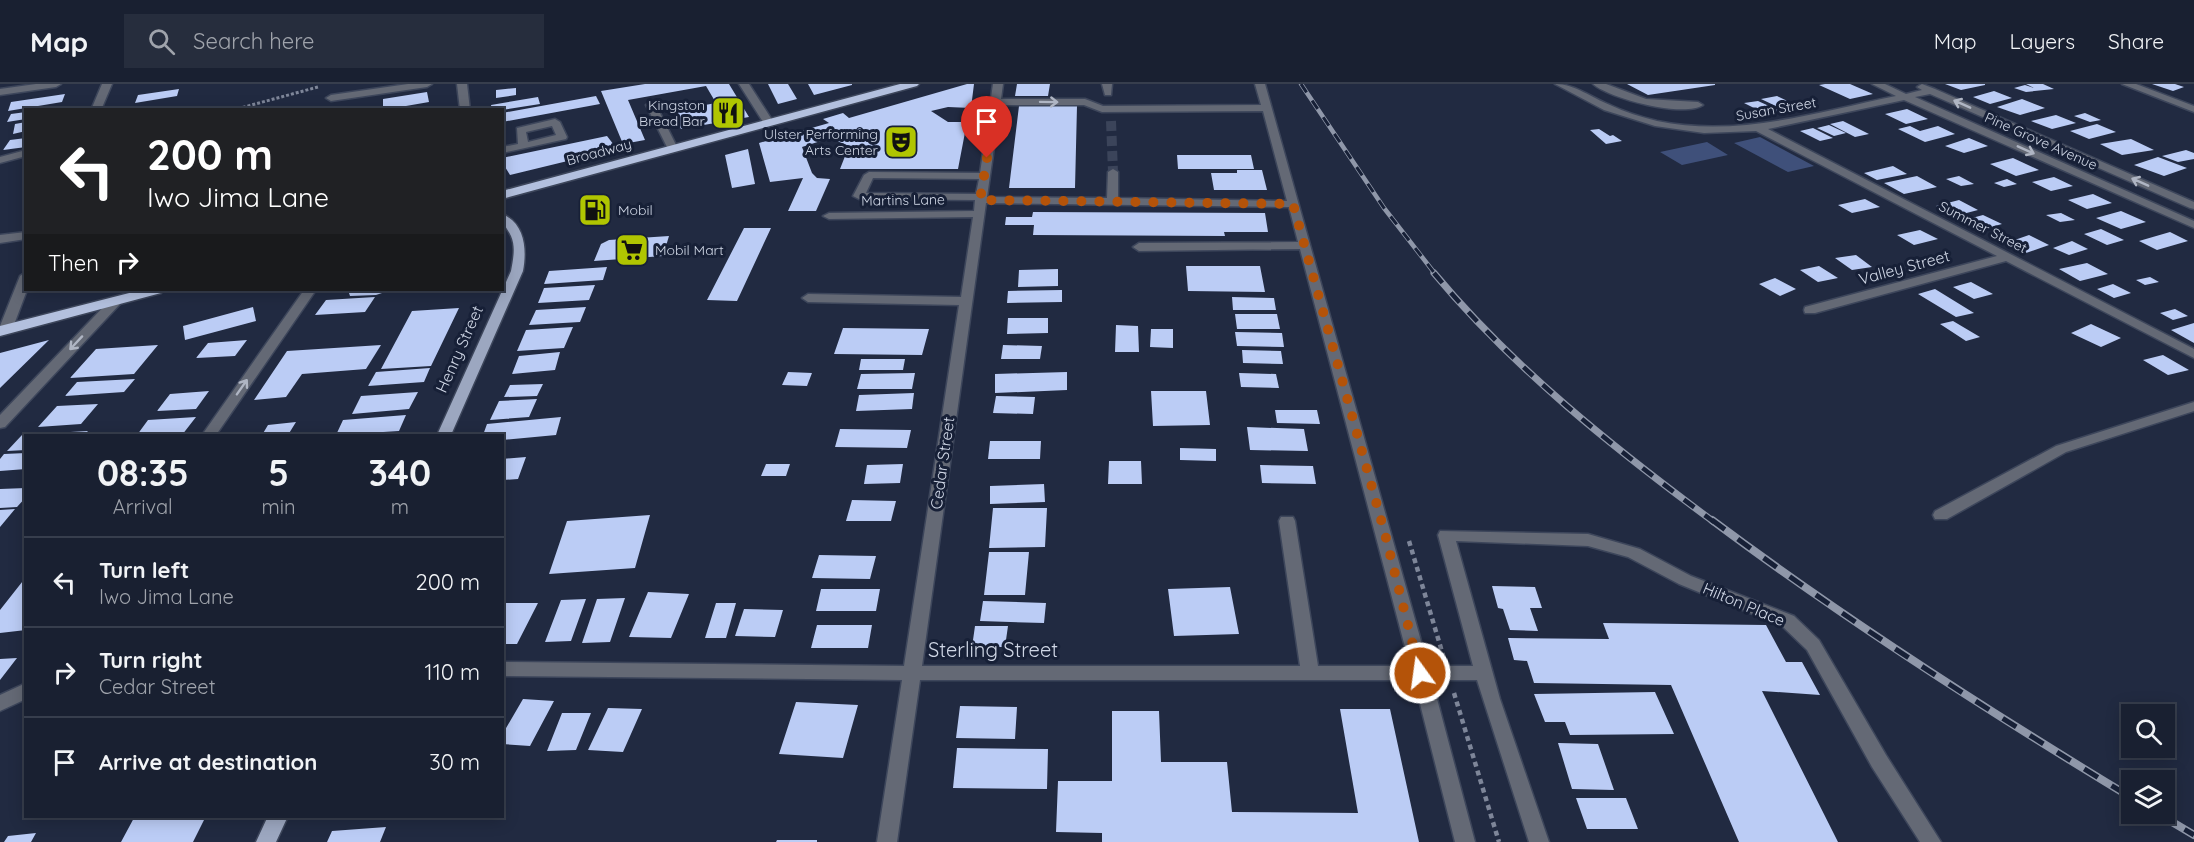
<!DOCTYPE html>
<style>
body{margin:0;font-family:Quicksand,sans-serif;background:#262d3d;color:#f1f3f6;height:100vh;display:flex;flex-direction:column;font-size:22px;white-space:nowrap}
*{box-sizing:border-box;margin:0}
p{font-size:20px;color:#9fa3ab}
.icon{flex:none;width:33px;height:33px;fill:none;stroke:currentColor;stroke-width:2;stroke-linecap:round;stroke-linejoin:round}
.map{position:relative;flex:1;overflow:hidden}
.panel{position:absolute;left:24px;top:350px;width:480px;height:384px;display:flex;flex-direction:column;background:#192031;border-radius:0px;box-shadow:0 3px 15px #0003,0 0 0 2px #373e4d}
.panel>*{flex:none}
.top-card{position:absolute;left:24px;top:24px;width:480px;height:183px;border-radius:0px;box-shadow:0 3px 15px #0003,0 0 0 2px #373e4d;background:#202124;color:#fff;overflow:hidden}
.controls{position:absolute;left:2121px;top:620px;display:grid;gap:12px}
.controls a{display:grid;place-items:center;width:54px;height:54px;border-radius:0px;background:#192031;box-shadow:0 3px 15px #0003,0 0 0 2px #373e4d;font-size:30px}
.pin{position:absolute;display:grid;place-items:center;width:51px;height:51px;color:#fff;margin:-62px -26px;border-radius:50% 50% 50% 0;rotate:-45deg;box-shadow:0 0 6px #0007}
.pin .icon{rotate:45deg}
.me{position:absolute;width:66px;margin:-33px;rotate:346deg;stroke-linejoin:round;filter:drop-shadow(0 0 4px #0008)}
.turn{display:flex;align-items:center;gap:21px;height:126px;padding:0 24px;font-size:27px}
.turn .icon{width:78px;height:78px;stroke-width:2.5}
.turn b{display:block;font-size:42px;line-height:51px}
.then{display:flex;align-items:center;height:57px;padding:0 24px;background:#0003;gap:12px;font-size:22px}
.eta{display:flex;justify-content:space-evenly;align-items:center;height:102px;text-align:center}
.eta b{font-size:36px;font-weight:800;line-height:42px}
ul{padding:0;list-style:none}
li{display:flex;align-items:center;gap:18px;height:90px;padding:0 24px;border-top:2px solid #373e4d}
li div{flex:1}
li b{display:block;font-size:22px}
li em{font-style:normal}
header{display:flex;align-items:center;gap:36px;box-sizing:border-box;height:84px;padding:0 30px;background:#192031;border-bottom:2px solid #373e4d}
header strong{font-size:28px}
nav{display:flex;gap:33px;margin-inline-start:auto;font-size:21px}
.search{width:420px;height:54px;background:#262d3d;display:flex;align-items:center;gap:15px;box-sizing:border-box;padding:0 21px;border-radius:0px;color:#9fa3ab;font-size:22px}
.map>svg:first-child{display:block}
</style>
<header>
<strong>Map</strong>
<div class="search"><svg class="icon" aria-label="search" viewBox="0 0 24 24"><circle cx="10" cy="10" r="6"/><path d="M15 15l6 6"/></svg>Search here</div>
<nav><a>Map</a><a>Layers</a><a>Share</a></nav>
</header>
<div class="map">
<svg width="2194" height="758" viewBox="0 0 2194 758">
<rect width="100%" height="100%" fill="#212a41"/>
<path fill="#3f507a" d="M1760 53 1814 82 1788 88 1734 59Z
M1707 58 1728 71 1682 81 1660 68Z"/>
<path fill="#bbccf5" d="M645 0H729L749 33 681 45 672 27 716 19 706 2 628 16 645 56 623 60 601 7Z
M768 0H788L797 15 778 20Z
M808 0H852V1L814 11Z
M967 0H974L971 24 948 23 931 27 948 38H967L958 85H840L849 62 830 54 802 63 812 89 817 94 830 95 816 127H788L803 94 770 98 759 59 829 39 823 35 843 29 849 34Z
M1017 0H1050L1048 12H1015Z
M1627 0H1715V1L1648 11Z
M1825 0H1850L1873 10 1850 15 1819 1Z
M1945 0H1985V1L1961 6Z
M2026 0H2043L2054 5 2026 8 2014 4 2025 1 2034 4Z
M2152 0H2175L2184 3 2173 7Z
M516 4V11L496 14V6Z
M179 5 177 12 135 19 138 11Z
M1994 7 2012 14 1990 20 1973 13Z
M427 8 429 18 383 26V15Z
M65 10 62 18 8 27 11 18Z
M596 12 600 20 502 38V29Z
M1777 12 1798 22 1782 25 1761 15Z
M538 13 540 20 502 26H492L491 21Z
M2022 15 2045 24 2020 31 1997 23Z
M1758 17 1782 28 1768 31 1744 19Z
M1019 22H1077L1075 104H1009Z
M1907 25 1928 35 1906 40 1885 30Z
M26 28V35L7 38 11 30Z
M2085 29 2101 36 2090 38 2074 32Z
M2056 31 2076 39 2052 45 2031 37Z
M1843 37 1869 50 1855 53 1830 40Z
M26 38V47L13 50 15 40Z
M2097 40 2116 48 2089 55 2070 47Z
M1829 41 1846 49 1834 52 1817 44Z
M1910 42 1920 47 1938 42 1955 50 1925 58 1898 45Z
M1813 44 1833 54 1820 57 1800 47Z
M1599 45 1610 52 1613 51 1622 57 1606 60 1590 46Z
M607 52 617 65 510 91 502 78V74Z
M26 54V63L3 66 10 56Z
M1969 54 1988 62 1964 69 1945 62Z
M2131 55 2154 66 2122 71 2100 60Z
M748 65 755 100 732 104 725 71Z
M2186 66 2194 69V75L2178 78 2162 72Z
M1177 71H1251L1254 85H1178Z
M2158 73 2187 84 2164 92 2134 81Z
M2013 74 2039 86 2016 92 1990 80Z
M1893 82 1907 90 1877 96 1864 89Z
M1237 86H1262L1267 106H1214L1211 89H1237Z
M1917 92 1937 103 1904 110 1884 99Z
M1959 92 1974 100 1961 102 1946 95Z
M2054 93 2073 102 2051 107 2032 98Z
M2007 95 2017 100 2004 103 1994 99Z
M2093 110 2112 119 2087 125 2068 116Z
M1865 115 1880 123 1852 129 1838 121Z
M609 116 602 135 581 137 588 118Z
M1959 116 1978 126 1955 132 1936 122Z
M2121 127 2146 138 2121 145 2096 134Z
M1033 128 1265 129 1268 148H1224L1225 152 1033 151 1034 141H1005L1006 133H1032Z
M2061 129 2075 136 2060 138 2046 131Z
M1983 131 2002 140 1980 146 1961 137Z
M744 144H771L737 217 707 216Z
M2101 145 2124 156 2107 161 2084 150Z
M1920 146 1938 155 1914 161 1897 151Z
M2170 148 2188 157 2157 166 2139 157Z
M2029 151 2049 161 2026 169 2006 159Z
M669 152 663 172 594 177 601 160 609 156Z
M2072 157 2088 165 2069 171 2053 164Z
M1856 171 1872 183 1852 186 1835 174Z
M2087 179 2108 190 2080 197 2059 185Z
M1186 182H1260L1265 208 1188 207Z
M1819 182 1838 194 1818 198 1800 186Z
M607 183 603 196 544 200 549 187Z
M1058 185V202L1018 203 1019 186Z
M2150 193 2159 198 2145 201 2136 196Z
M1775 194 1796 205 1780 212 1759 200Z
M1971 198 1993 210 1974 215 1953 203Z
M2113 200 2131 209 2114 214 2097 205Z
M595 201 589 216 538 219 544 204Z
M1935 205 1974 229 1956 233 1918 210Z
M348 206H391L376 211 350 212Z
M1062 206V218L1007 219 1008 207Z
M375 213 365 228 315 231 326 216Z
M1232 213 1274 214 1276 226H1233Z
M253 223 256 237 185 256 183 242Z
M586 223 580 238 529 241 536 226Z
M459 224 431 282 381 285 412 227Z
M2175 225 2188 232 2173 236 2160 229Z
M1235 230H1277L1280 245H1237Z
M1008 234H1048V249L1007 250Z
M1953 237 1980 253 1966 257 1940 240Z
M2194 239V259L2171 246Z
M2091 240 2121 254 2101 263 2071 249Z
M1116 241 1138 242 1139 268H1115Z
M573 243 564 264 517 267 526 246Z
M843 244 929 245 922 271 834 270Z
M1151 245H1173V264L1150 263Z
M1235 248 1282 249 1284 263 1237 262Z
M49 256 0 304V269Z
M247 256 235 272 196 274 208 259Z
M158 261 134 290 70 294 96 265Z
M381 261 366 285 302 290 286 313 254 316 287 267Z
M1003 261 1042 262 1040 275H1001Z
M1242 266 1281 267 1283 280 1243 279Z
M560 268 555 286 512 290 519 272Z
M2163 271 2189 286 2168 291 2143 276Z
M861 275H905L903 286H859Z
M430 284 424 298 368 302 376 288Z
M788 288 812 289 807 302 782 301Z
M1067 288V306L995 309V290Z
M915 289 912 305H857L861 290Z
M1239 289 1276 290 1279 304 1241 303Z
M135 295 124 308 65 312 77 298Z
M543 300 537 312 504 313 510 301Z
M209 307 196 325 157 327 170 310Z
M1151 307H1206L1210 341 1153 342Z
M418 308 409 325 352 330 361 312Z
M914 309 912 325 856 327 859 311Z
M996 312 1035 313 1033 330 993 329Z
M537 315 529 333 490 336 499 317Z
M98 320 81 340 38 343 57 322Z
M1275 326H1317L1320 340 1277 339Z
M406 331 399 347 336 351 343 336Z
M196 333 182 351H137L148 336Z
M561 333 556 351 502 356V351H483L487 340Z
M296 338 288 351H262L268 341Z
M1247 343 1304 345 1308 367 1250 366Z
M840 345 911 346 907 364 835 363Z
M88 347 84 351H53V349Z
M22 351H26V366L7 367Z
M990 357H1041L1040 375H988Z
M1180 364 1216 365V377L1180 376Z
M26 369V385L0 387V375L4 370Z
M526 373 518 395 502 396V375Z
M1109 377H1141L1142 400H1108Z
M766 380H790L786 392H761Z
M903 380 900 399 864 400 867 381Z
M1260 381 1313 382 1316 400 1262 399Z
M1044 400 1045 418 990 420V402Z
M26 404V413L17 423 0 424V405Z
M852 416 896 417 891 437H846Z
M993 424H1047L1045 463 989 464Z
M15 425 0 443V426Z
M650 431 635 484 549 490 567 437Z
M989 468H1029L1025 511H984Z
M819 471 876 472 870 495 812 494Z
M26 493V546L0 549V526Z
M1492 502 1535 503 1542 524H1530L1538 547 1510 546 1503 525 1498 524Z
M1230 503 1239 550 1174 552 1168 505Z
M821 505H880L876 527H816Z
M648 508 689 510 671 554 629 553Z
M625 514 610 558 582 559 597 515Z
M586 515 571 557 545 558 561 516Z
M983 517 1046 519 1044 539 980 537Z
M506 519H538L517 560H502V525Z
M716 519H736L726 554H705Z
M744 525 783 526 775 553 735 552Z
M1603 539 1766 541 1786 578H1802L1820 611 1762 607 1838 758H1739L1671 601 1534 599 1527 577 1514 576 1508 554 1609 555Z
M817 541H872L868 564H811Z
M975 542H1008L1005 563H972Z
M17 574 0 596V575Z
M1655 608 1674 650 1570 651 1565 638H1545L1534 610Z
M523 615 554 617 530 662 502 660V651Z
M796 618 858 621 843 674 779 670Z
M960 622 1017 623 1015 655 956 654Z
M608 624 642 625 623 668 588 666Z
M1340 625H1390L1419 758H1102V749L1056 748 1058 697H1112V627H1159L1161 678H1227L1232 728 1358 729Z
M562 629H591L576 666 547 667Z
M1558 659 1598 660 1614 706 1572 705Z
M957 664 1048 665 1047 705 953 704Z
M1576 714H1626L1638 745H1587Z
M135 732H206L193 758H121Z
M386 743 380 758H327L332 747Z
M36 749 31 758H4L8 752Z
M777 756H817V758H776Z"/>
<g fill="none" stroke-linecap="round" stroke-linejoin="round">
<path stroke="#3b445a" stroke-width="10" stroke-dasharray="10 5" stroke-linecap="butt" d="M1111 37 1113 88"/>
<defs>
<path id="minor" d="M36 0H61L56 3 0 11V5Z
M102 0H112L101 26H91Z
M408 0H432L427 3 331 17 326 14 331 11Z
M457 0H467L470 26H460Z
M739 0H749L774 39 773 41H765Z
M993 0H1003L1001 15H1085L1103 22 1261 21 1255 0H1265L1428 582H1473L1438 451 1440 447 1588 450 1640 465 1691 492 1794 532 1819 556 1886 671 1941 758H1920L1872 683 1807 566 1782 542 1679 500 1628 473 1588 462 1456 457 1500 615 1549 758H1529L1477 596H1432L1475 758H1455L1414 596H920L897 758H877L902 596 502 592V578L904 582 959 221 808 218 802 214 808 210 961 213 973 133 829 135 823 132 829 129 974 127 975 116 859 115 853 112 864 91 869 88 980 89ZM1000 21H1084L1102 28 1263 27 1287 117 1118 114V88L1113 85 1108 88 1107 114 987 113ZM873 94 979 95 976 110 866 109ZM986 119 1289 123 1298 158 1139 159 1133 163 1139 167 1300 165 1410 582H1318L1295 437 1293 433H1281L1279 437 1300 582H922Z
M1102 0H1112L1111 11H1105Z
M1555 0C1575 0 1592 14 1610 21 1625 28 1641 33 1657 37 1738 54 1817 28 1896 12L1872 0H1885L1906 10 1922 6 1917 3 1922 0 1935 5 2194 118V125L2190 124 1930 10 1915 13 2194 137V144L1904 16 1768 45 2194 265V274L2006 177 1815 229H1805L1804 226 1805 223 1997 172 1756 47 1704 49 1655 42 1604 26Z
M1593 0H1606L1646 15 1698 18 1703 21C1684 34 1610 15 1593 0Z
M2122 0H2136L2194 22V28Z
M651 18 656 21 678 65 677 67 668 65 646 21Z
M555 35 560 38 567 53 566 55 502 69V63L518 60 517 44ZM552 42 556 51 528 58 526 48Z
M26 66V72L0 79V73Z
M26 148V155L0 159V151Z
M26 188 27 206 12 246 5 250 0 249V242L20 192Z
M304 206H316L216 351H202Z
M116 213 122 217 120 220 5 343 0 344V331L112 214Z
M2194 318V327L2066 368 1947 435H1935L1933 431 1935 427 2056 362Z
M26 599V615L0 627V611Z"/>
<path id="major" d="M502 130C525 139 527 166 523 187L451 351H437L511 187C513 176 516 163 511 152 507 143 502 141 502 130Z
M268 732H288L276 758H256Z"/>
<path id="highway" d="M900 0H919L917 2 502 115V107Z
M141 206H163L161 209 0 252V242Z"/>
</defs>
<use href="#minor" stroke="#3d465b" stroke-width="3"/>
<use href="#major" stroke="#3d465b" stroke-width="3"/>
<use href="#highway" stroke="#3d465b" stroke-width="3"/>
<path stroke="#7e8699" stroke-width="3" stroke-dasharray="3 2" stroke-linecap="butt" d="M233 26 318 3"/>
<path stroke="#7e8699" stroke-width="4.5" stroke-dasharray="5 4" stroke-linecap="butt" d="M1409 457 1443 571
M1454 609 1499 758"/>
<use href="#minor" fill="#646975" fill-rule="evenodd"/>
<use href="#major" fill="#9ca7c0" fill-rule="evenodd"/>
<use href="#highway" fill="#b3c0de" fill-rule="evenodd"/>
<defs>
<path id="rail-far2" d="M1301 0 1384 124 1436 191"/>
<path id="rail-far1" d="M1434 189C1513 284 1615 365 1714 438"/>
<path id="rail" d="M1712 436C1847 537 1988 627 2132 714
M2157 729 2194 751"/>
</defs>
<use href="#rail-far2" stroke="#8f97a9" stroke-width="4.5"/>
<use href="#rail-far1" stroke="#8f97a9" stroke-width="7"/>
<use href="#rail" stroke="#8f97a9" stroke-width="8"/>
<use href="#rail-far2" stroke="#172037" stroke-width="3" stroke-dasharray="10" stroke-linecap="butt"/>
<use href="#rail-far1" stroke="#172037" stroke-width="4.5" stroke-dasharray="13" stroke-linecap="butt"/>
<use href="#rail" stroke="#172037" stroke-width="5" stroke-dasharray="16" stroke-linecap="butt"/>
</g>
<defs><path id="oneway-shaft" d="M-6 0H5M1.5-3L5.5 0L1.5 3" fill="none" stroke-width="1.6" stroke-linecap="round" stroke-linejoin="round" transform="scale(1.5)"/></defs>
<g stroke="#afb5c3">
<use href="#oneway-shaft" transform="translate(1049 18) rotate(1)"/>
<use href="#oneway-shaft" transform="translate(1962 20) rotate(-156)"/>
<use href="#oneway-shaft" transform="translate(2026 66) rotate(24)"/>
<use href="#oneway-shaft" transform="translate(2140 98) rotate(-156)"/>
<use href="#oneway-shaft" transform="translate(76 259) rotate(133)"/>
<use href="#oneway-shaft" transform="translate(242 303) rotate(-55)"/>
</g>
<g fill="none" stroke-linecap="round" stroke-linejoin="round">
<path stroke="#b45309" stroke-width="10" stroke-dasharray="0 18" d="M987 74 980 116 1293 120 1385 450 1420 589"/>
</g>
<defs>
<symbol id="restaurant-square" viewBox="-11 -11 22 22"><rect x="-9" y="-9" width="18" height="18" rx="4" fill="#b0c501" stroke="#172037"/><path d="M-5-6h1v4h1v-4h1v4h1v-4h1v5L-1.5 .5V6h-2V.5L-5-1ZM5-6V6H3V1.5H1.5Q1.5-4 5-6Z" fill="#111"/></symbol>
<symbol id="theatre-square" viewBox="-11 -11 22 22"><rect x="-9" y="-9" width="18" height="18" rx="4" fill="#b0c501" stroke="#172037"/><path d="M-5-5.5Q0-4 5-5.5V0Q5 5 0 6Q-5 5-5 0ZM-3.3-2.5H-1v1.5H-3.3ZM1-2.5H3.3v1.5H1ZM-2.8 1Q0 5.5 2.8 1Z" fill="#111"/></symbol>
<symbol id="fuel-square" viewBox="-11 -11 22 22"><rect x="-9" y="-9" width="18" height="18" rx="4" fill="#b0c501" stroke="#172037"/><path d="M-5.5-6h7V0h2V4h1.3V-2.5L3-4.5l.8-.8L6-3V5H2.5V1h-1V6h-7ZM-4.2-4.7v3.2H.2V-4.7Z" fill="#111"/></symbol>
<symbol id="supermarket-square" viewBox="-11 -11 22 22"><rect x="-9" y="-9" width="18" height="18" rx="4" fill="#b0c501" stroke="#172037"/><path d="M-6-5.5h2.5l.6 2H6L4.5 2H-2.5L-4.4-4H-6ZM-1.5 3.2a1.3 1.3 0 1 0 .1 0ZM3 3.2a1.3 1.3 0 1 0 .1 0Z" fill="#111"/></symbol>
</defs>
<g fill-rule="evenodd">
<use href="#restaurant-square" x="709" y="10" width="38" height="38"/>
<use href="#theatre-square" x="882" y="39" width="38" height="38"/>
<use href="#fuel-square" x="576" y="107" width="38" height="38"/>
<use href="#supermarket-square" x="613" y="147" width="38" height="38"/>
</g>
<g text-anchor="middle" stroke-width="6" stroke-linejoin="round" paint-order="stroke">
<g font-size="14" fill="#cfd6e5" stroke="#172037" text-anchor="end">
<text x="705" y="26">Kingston<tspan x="705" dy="16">Bread Bar</tspan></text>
<text x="878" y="55">Ulster Performing<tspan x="878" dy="16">Arts Center</tspan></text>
<text x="618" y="131" text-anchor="start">Mobil</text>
<text x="655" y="171" text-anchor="start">Mobil Mart</text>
</g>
<g font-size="14" fill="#cfd6e5" stroke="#172037">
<text transform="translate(1776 25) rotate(-10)" y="5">Susan Street</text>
<text transform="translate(2041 57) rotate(24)" y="5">Pine Grove Avenue</text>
<text transform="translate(599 68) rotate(-15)" y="5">Broadway</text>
<text transform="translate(903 116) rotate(-1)" y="5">Martins Lane</text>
<text transform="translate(1983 143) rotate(27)" y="5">Summer Street</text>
</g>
<g font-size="16" fill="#cfd6e5" stroke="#172037">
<text transform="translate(1904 183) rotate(-15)" y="6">Valley Street</text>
<text transform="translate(459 265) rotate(-66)" y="6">Henry Street</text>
<text transform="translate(942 379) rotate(-82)" y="6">Cedar Street</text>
<text transform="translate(1744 520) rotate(23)" y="6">Hilton Place</text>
</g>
<g font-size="20" fill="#cfd6e5" stroke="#172037">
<text x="993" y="573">Sterling Street</text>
</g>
</g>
</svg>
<div class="controls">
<a><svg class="icon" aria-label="search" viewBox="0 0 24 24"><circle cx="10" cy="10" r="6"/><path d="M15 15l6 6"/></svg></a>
<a><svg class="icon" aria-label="layers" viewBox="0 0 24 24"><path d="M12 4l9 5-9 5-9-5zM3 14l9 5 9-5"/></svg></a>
</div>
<div class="pin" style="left:987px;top:74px;background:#d93025"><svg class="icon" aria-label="arrive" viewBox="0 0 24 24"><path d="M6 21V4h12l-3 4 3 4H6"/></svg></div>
<svg class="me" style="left:1420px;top:589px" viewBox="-20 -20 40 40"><circle r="17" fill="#b45309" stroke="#fff" stroke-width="3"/><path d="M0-11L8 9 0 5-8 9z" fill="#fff"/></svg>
<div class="top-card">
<div class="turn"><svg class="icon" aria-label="left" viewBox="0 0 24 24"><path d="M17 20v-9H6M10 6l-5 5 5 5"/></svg><div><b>200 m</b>Iwo Jima Lane</div></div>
<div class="then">Then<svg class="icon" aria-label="right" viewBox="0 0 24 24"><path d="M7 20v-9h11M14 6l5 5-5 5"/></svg></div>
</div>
<section class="panel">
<div class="eta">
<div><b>08:35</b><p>Arrival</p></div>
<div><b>5</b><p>min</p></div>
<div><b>340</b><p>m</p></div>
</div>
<ul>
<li><svg class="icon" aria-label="left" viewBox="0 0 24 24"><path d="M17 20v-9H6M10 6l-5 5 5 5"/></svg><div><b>Turn left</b><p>Iwo Jima Lane</p></div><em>200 m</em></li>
<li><svg class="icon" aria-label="right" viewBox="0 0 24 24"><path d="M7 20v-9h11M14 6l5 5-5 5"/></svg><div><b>Turn right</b><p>Cedar Street</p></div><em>110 m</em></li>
<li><svg class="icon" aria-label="arrive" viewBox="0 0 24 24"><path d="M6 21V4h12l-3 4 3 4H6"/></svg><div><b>Arrive at destination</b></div><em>30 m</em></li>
</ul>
</section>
</div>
